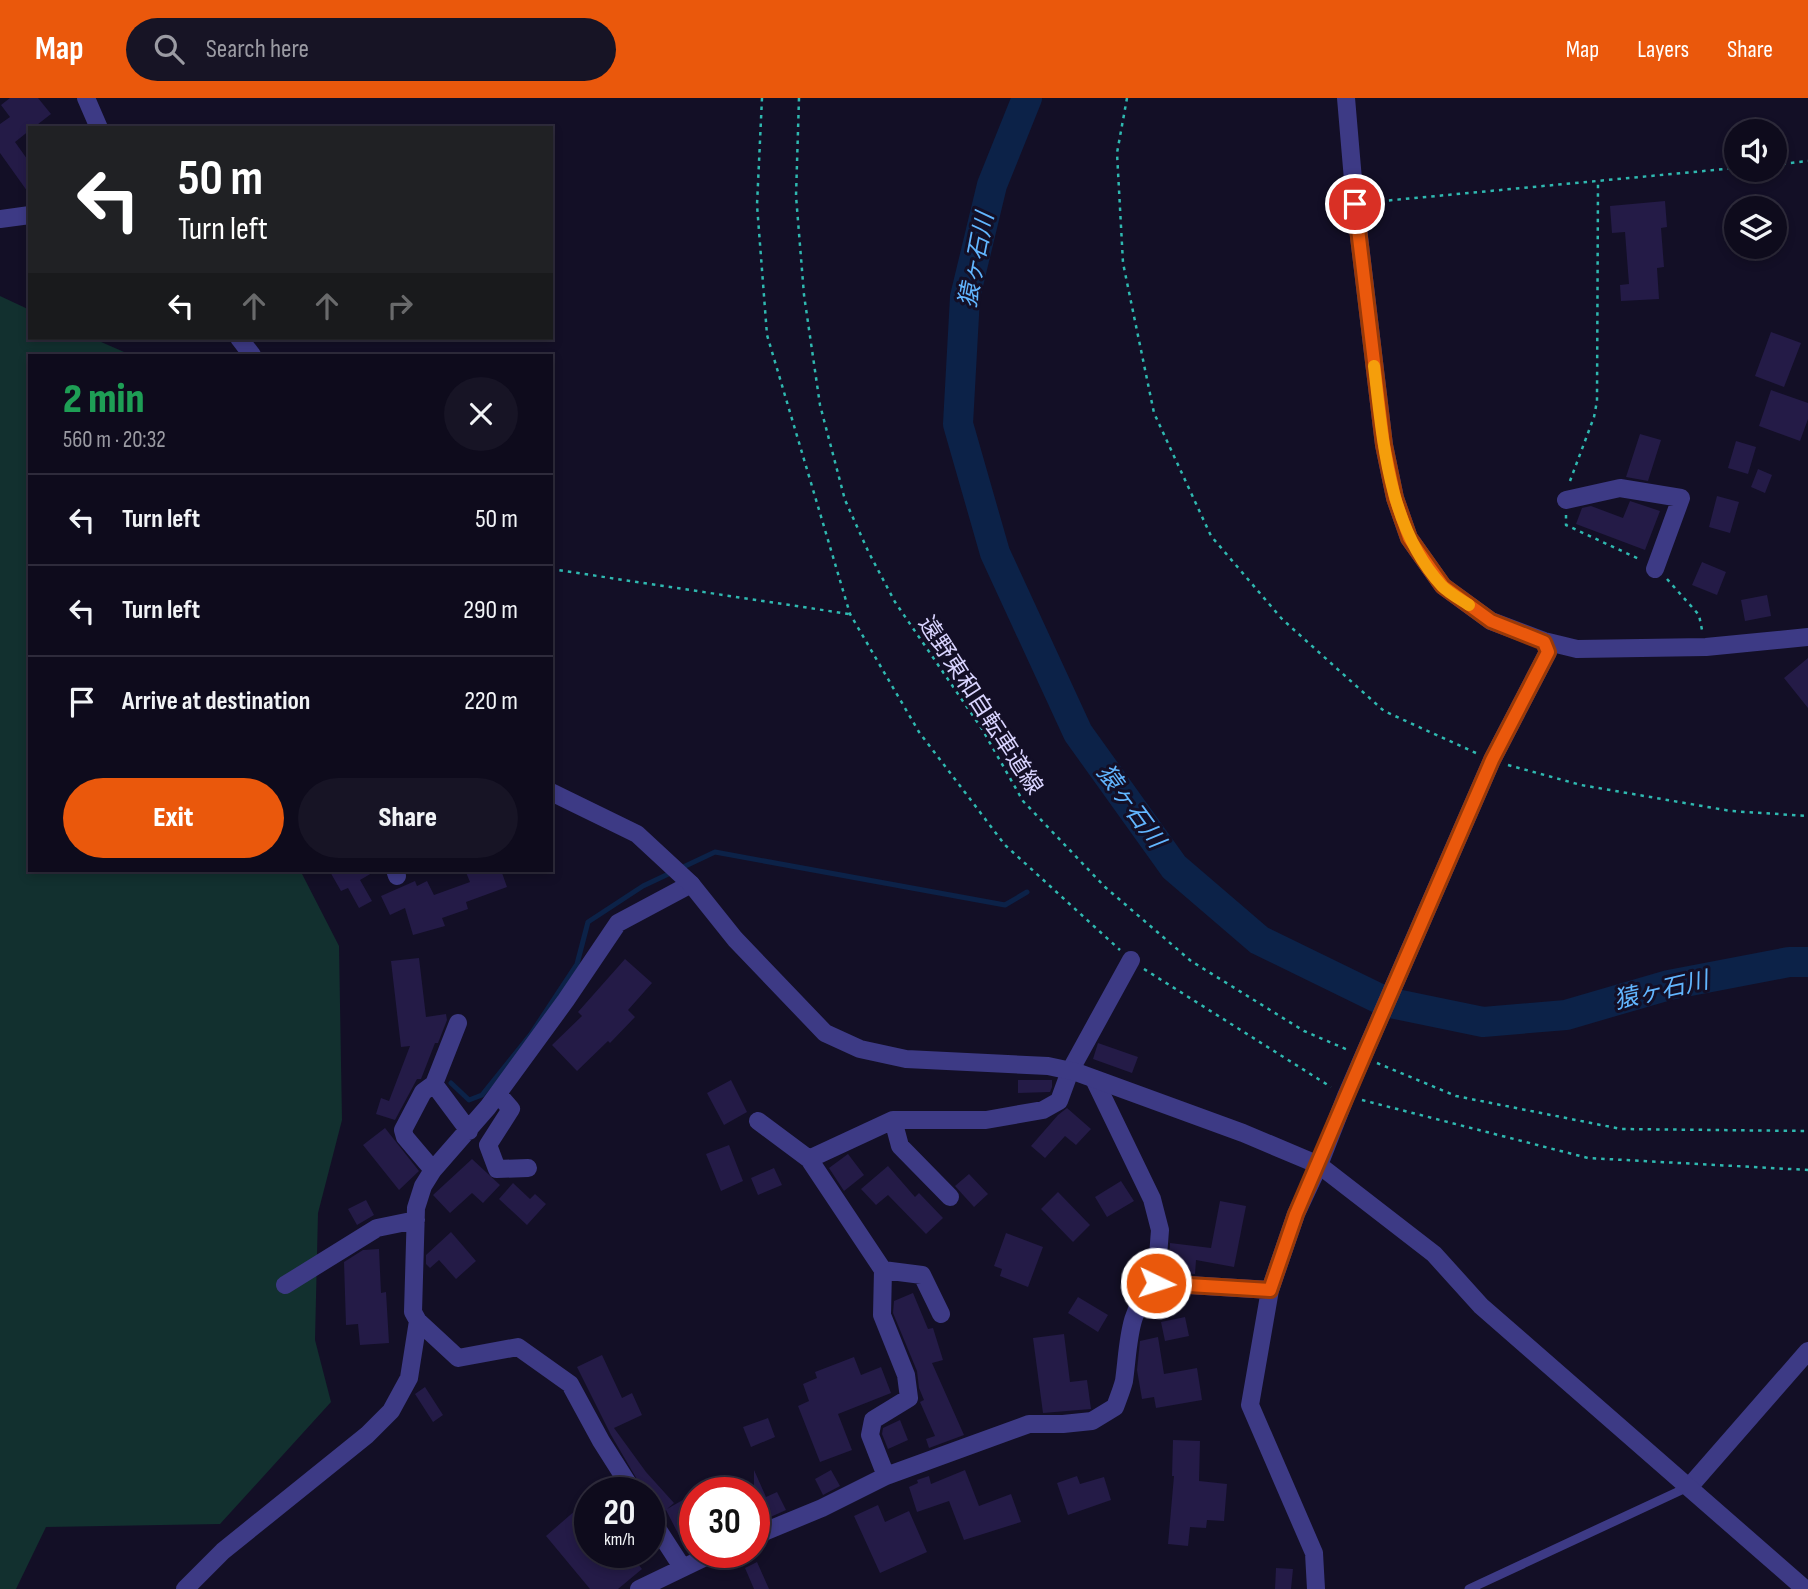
<!DOCTYPE html>
<meta charset="utf-8">
<style>
body{margin:0;font-family:"Sofia Sans Condensed","Noto Sans JP",sans-serif;background:#171425;color:#f1f3f6;height:100vh;display:flex;flex-direction:column;font-size:26px;white-space:nowrap}
*{box-sizing:border-box;margin:0}
p{font-size:23px;color:#9b9ba3}
.icon{flex:none;width:38px;height:38px;fill:none;stroke:currentColor;stroke-width:2;stroke-linecap:round;stroke-linejoin:round}
.map{position:relative;flex:1;overflow:hidden}
.drawer{position:absolute;left:28px;top:256px;width:525px;height:518px;display:flex;flex-direction:column;background:#0e0b1c;border-radius:0px;box-shadow:0 4px 10px #0003,0 0 0 2px #2e2b3b}
.drawer>*{flex:none}
.hud{position:absolute;left:28px;top:28px;width:525px;height:214px;border-radius:0px;box-shadow:0 4px 10px #0003,0 0 0 2px #2e2b3b;background:#202124;color:#fff;overflow:hidden}
.controls{position:absolute;left:1724px;top:21px;display:grid;gap:14px}
.controls a{display:grid;place-items:center;width:63px;height:63px;border-radius:50%;background:#0e0b1c;box-shadow:0 4px 10px #0003,0 0 0 2px #2e2b3b;font-size:35px}
.speed{position:absolute;left:574px;top:1379px;display:flex;gap:14px;font-size:35px;font-weight:700;text-align:center}
.speed>*{display:grid;place-content:center;width:91px;height:91px;border-radius:50%;background:#0e0b1c;box-shadow:0 4px 10px #0003,0 0 0 2px #2e2b3b;line-height:1}
.speed small{font-size:18px;font-weight:400}
.speed .limit{border:10px solid #d22;background:#fff;color:#111}
.pin{position:absolute;display:grid;place-items:center;width:60px;height:60px;color:#fff;margin:-30px;border:4px solid #fff;border-radius:50%;box-shadow:0 2px 7px #0007}
.me{position:absolute;width:77px;margin:-38px;rotate:94deg;stroke-linejoin:round;filter:drop-shadow(0 0 5px #0008)}
.turn{display:flex;align-items:center;gap:24px;height:147px;padding:0 35px;font-size:32px}
.turn .icon{width:91px;height:91px;stroke-width:2.5}
.turn b{display:block;font-size:49px;line-height:60px}
.lanes{display:flex;align-items:center;height:66px;padding:0 35px;background:#0003;justify-content:center;gap:35px;direction:ltr}
.lanes .off{opacity:.35}
.round{display:grid;place-items:center;flex:none;width:74px;height:74px;border-radius:37px;background:#171425}
.head{display:flex;align-items:center;justify-content:space-between;height:119px;padding:0 35px}
h1{font-size:42px;font-weight:800;line-height:52px;color:#1e9e55}
.cta{display:flex;gap:14px;margin-top:auto;padding:14px 35px}
.cta a{flex:1;height:80px;border-radius:42px;background:#ea580c;color:#fff;font-size:28px;font-weight:800;line-height:80px;text-align:center}
.cta a+a{background:#171425;color:#f1f3f6}
ul{padding:0;list-style:none}
li{display:flex;align-items:center;gap:21px;height:91px;padding:0 35px;border-top:2px solid #2e2b3b}
li div{flex:1}
li b{display:block;font-size:26px}
li em{font-style:normal}
header{display:flex;align-items:center;gap:42px;box-sizing:border-box;height:98px;padding:0 35px;background:#ea580c;color:#fff}
header strong{font-size:33px}
nav{display:flex;gap:38px;margin-inline-start:auto;font-size:24px}
.search{width:490px;height:63px;background:#171425;display:flex;align-items:center;gap:18px;box-sizing:border-box;padding:0 24px;border-radius:38px;color:#9b9ba3;font-size:26px}
.map>svg:first-child{display:block}
</style>
<header>
<strong>Map</strong>
<div class="search"><svg class="icon" aria-label="search" viewBox="0 0 24 24"><circle cx="10" cy="10" r="6"/><path d="M15 15l6 6"/></svg>Search here</div>
<nav><a>Map</a><a>Layers</a><a>Share</a></nav>
</header>
<div class="map">
<svg width="1808" height="1491" viewBox="0 0 1808 1491">
<rect width="100%" height="100%" fill="#130f26"/>
<path fill="#12302f" d="M0 198 30 212V240H92L131 257H30V772H300L339 848 342 1022 318 1115 315 1242 331 1304 220 1426 46 1429 16 1491H0Z"/>
<g fill="none" stroke-linecap="round" stroke-linejoin="round">
<path stroke="#0c2248" stroke-width="5" d="M451 985 469 1002 482 997 531 936 577 866 588 824 643 788 715 754 1005 807 1027 794"/>
<path stroke="#0c2248" stroke-width="30" d="M1027 0 992 87 965 199 958 326 995 455 1078 635 1174 769 1259 842 1386 904 1483 924 1566 917 1669 887 1789 864H1808"/>
</g>
<path fill="#241b47" d="M10 0H38L51 16 33 30H30V32L15 44 30 65V97L0 55V26L10 19 1 7Z
M1665 103 1667 129 1661 130 1664 169 1657 170 1659 201 1621 203 1620 187 1629 186 1625 134 1612 135 1610 108Z
M1771 234 1801 245 1784 289 1755 278Z
M1771 292 1808 305V321L1800 343 1759 328Z
M1640 336 1661 342 1648 383 1626 379Z
M1736 343 1756 349 1748 376 1728 370Z
M1758 371 1772 377 1765 395 1751 389Z
M1717 398 1739 404 1730 435 1709 429Z
M1630 403 1660 413 1645 452 1576 426 1582 410 1591 408 1623 420Z
M1702 464 1726 474 1717 497 1692 487Z
M1767 497 1771 518 1745 523 1741 502Z
M1808 560V610L1784 580Z
M329 772H377L360 782 372 803 359 810 348 790 341 793Z
M465 772H490L491 776 501 772 507 789 466 804 468 811 442 820 445 828 413 837 405 810 390 817 381 798 415 783 417 788 427 783 434 797 470 784Z
M419 860 426 919 446 916 447 922 438 945H435L421 981H417L395 1022 376 1016 381 1000 389 1003 410 948 401 949 391 863Z
M625 861 652 885 628 912 635 919 610 945 608 943 577 973 552 947 582 918 578 914Z
M1098 945 1138 959 1132 975 1093 961Z
M731 982 747 1014 724 1027 707 995Z
M1018 982H1052V989L1050 994 1018 995Z
M1067 1010 1091 1031 1076 1047 1065 1038 1045 1060 1031 1048 1058 1017Z
M385 1030 419 1073 399 1092 363 1047Z
M729 1047 743 1083 721 1093 706 1056Z
M848 1056 864 1077 844 1093 829 1070Z
M472 1061 500 1087 483 1105 472 1095 450 1115 433 1097Z
M888 1068 915 1099 919 1095 943 1120 926 1136 888 1097 876 1107 861 1091Z
M774 1070 782 1087 758 1097 751 1080Z
M969 1076 988 1096 974 1109 955 1088Z
M1121 1083 1134 1103 1107 1119 1095 1099Z
M513 1085 530 1101 535 1096 546 1106 527 1127 499 1101Z
M1058 1094 1090 1127 1073 1144 1041 1111Z
M366 1102 374 1117 357 1127 348 1111Z
M1220 1103 1246 1108 1234 1169 1196 1162 1195 1176 1178 1175 1179 1167 1169 1166 1170 1145 1211 1150Z
M451 1134 476 1163 456 1181 439 1162 430 1170 426 1166V1157Z
M1006 1135 1043 1149 1028 1189 1000 1178 1002 1171 994 1168Z
M379 1151 381 1195 386 1194 389 1245 360 1247 358 1226 346 1227 344 1164 363 1152Z
M913 1195 928 1231 933 1230 943 1262 932 1265 964 1337 929 1350 926 1341 935 1338 920 1304 924 1302 919 1290 917 1273 893 1215 894 1203Z
M1078 1199 1108 1217 1098 1234 1068 1215Z
M1185 1219 1189 1238 1165 1243 1161 1224Z
M1064 1236 1070 1284 1087 1282 1091 1311 1043 1315 1033 1240Z
M1158 1239 1164 1276 1197 1270 1202 1302 1156 1310 1154 1299 1142 1301 1137 1272 1140 1243Z
M602 1257 622 1300 632 1295 642 1317 614 1330 646 1374 674 1405 667 1411 695 1395V1444L685 1449 666 1412 661 1416 649 1405V1395H645L611 1337 577 1269Z
M854 1259 861 1277 881 1269 891 1295 838 1316 852 1352 820 1364 798 1308 809 1303 803 1286 817 1280 815 1274Z
M425 1289 443 1317 433 1324 415 1296Z
M768 1320 775 1339 751 1349 743 1329Z
M900 1322 908 1342 888 1351 882 1336 883 1330Z
M1173 1342 1200 1343 1199 1383 1227 1386 1224 1423 1207 1422 1206 1430 1190 1429 1188 1448 1168 1446 1174 1378H1172Z
M754 1372 766 1399 777 1394 786 1412 766 1421 764 1415 754 1420Z
M831 1372 840 1388 823 1397 815 1381Z
M965 1372 979 1408 1011 1396 1021 1424 964 1442 949 1403 917 1414 909 1389 918 1385 917 1382 929 1378 931 1386Z
M1077 1378 1080 1386 1104 1379 1111 1402 1068 1417 1057 1385Z
M878 1407 885 1424 909 1413 927 1454 880 1475 854 1418Z
M577 1411 590 1427V1454H612L622 1466 631 1458 642 1471 618 1491H590L546 1438Z
M757 1464 769 1491H754L745 1470Z
M1276 1470 1293 1471 1291 1491H1275Z"/>
<g fill="none" stroke-linecap="round" stroke-linejoin="round">
<path stroke="#2fb8b0" stroke-width="2.5" stroke-dasharray="3.5 5" stroke-linecap="butt" d="M762 0 757 107 767 237 850 516 919 634 1005 747 1120 852
M799 0 796 98 804 197 820 307 845 402 868 453 895 504 982 631 1023 703 1105 789 1191 863 1304 933 1348 952
M1127 0 1117 55 1123 165 1154 315 1211 438 1282 521 1384 613 1476 655
M1774 67 1808 63
M1372 104 1736 70
M1570 383 1594 319 1597 303 1598 83
M1566 417V427L1639 461
M551 471 849 516
M1667 481 1699 517 1702 532
M1508 667 1581 687 1731 713 1808 718
M1144 871 1331 989
M1377 965 1456 998 1621 1031 1808 1033
M1362 1002 1588 1060 1808 1072"/>
<path stroke="#3d3a85" stroke-width="9" d="M1469 1491 1688 1389"/>
<path stroke="#3d3a85" stroke-width="18" d="M0 121 30 117
M1566 402 1620 390 1681 400 1655 471
M395 772 397 778
M434 986 458 925
M498 996 511 1011 488 1047 497 1071 528 1070
M893 1022 900 1048 950 1099
M758 1023 809 1061 893 1022H986L1043 1012 1059 1003 1070 973 1131 862
M809 1061 883 1172 922 1177 941 1216
M433 1072 405 1039 403 1032 423 994 434 986 469 1033
M883 1172 882 1217 906 1277 909 1300 873 1322 870 1337 886 1378
M1156 1185 1270 1192
M285 1187 377 1130 416 1122
M418 1223 458 1260 518 1249 570 1286 601 1343 634 1395
M1690 1388 1808 1253
M649 1418 682 1469
M754 1438 822 1410 886 1378 1029 1326H1063L1092 1323 1115 1309C1118 1301 1122 1291 1124 1283 1129 1248 1127 1210 1156 1185L1160 1132 1152 1101 1094 981
M185 1491 223 1453 367 1337 391 1313 409 1280 418 1223 413 1214 416 1110 423 1088 433 1072 488 1009 566 902 618 825 691 786
M639 1491 716 1454
M1316 1491 1314 1455 1250 1307 1270 1192 1296 1116 1319 1067"/>
<path stroke="#3d3a85" stroke-width="18" d="M86 0 99 30
M1346 0 1355 105 1384 347 1395 400 1409 440 1443 488 1491 523 1544 543 1577 551 1706 549 1808 539
M239 240 252 257
M551 694 637 736 691 786 735 841 825 935 860 951 906 961 1048 968 1076 974 1243 1035 1319 1067 1434 1156 1481 1208 1805 1491
M1319 1067 1346 998 1492 662 1548 554 1544 543"/>
</g>
<g fill="none" stroke-linecap="round" stroke-linejoin="round">
<defs>
<path id="route" d="M1156 1185 1270 1192 1296 1116 1367 950 1492 662 1548 554 1544 544 1491 523 1443 488 1409 440 1395 400 1384 347 1355 106"/>
</defs>
<use href="#route" stroke="#983908" stroke-width="18"/>
<use href="#route" stroke="#ea580c" stroke-width="12"/>
<path stroke="#f59e0b" stroke-width="12" d="M1374 268C1383 343 1388 429 1442 488 1449 495 1460 501 1469 507"/>
</g>
<g text-anchor="middle" stroke-width="6" stroke-linejoin="round" paint-order="stroke">
<g font-size="23" fill="#d9d4ff" stroke="#130f26">
<text transform="translate(981 607) rotate(57)" y="8">遠野東和自転車道線</text>
</g>
<g font-size="24" font-style="italic" fill="#62b6ff" stroke="#130f26">
<text transform="translate(976 162) rotate(-79)" y="8">猿ヶ石川</text>
<text transform="translate(1131 708) rotate(54)" y="8">猿ヶ石川</text>
<text transform="translate(1661 892) rotate(-13)" y="8">猿ヶ石川</text>
</g>
</g>
</svg>
<div class="controls">
<a><svg class="icon" aria-label="sound" viewBox="0 0 24 24"><path d="M4 9h4l5-4v14l-5-4H4zM17 9q2 3 0 6"/></svg></a>
<a><svg class="icon" aria-label="layers" viewBox="0 0 24 24"><path d="M12 4l9 5-9 5-9-5zM3 14l9 5 9-5"/></svg></a>
</div>
<div class="speed"><div>20<small>km/h</small></div><div class="limit">30</div></div>
<div class="pin" style="left:1355px;top:106px;background:#d93025"><svg class="icon" aria-label="arrive" viewBox="0 0 24 24"><path d="M6 21V4h12l-3 4 3 4H6"/></svg></div>
<svg class="me" style="left:1156px;top:1185px" viewBox="-20 -20 40 40"><circle r="17" fill="#ea580c" stroke="#fff" stroke-width="3"/><path d="M0-11L8 9 0 5-8 9z" fill="#fff"/></svg>
<div class="hud">
<div class="turn"><svg class="icon" aria-label="left" viewBox="0 0 24 24"><path d="M17 20v-9H6M10 6l-5 5 5 5"/></svg><div><b>50 m</b>Turn left</div></div>
<div class="lanes"><svg class="icon" aria-label="left" viewBox="0 0 24 24"><path d="M17 20v-9H6M10 6l-5 5 5 5"/></svg><svg class="icon off" aria-label="ahead" viewBox="0 0 24 24"><path d="M12 20V5M6 11l6-6 6 6"/></svg><svg class="icon off" aria-label="ahead" viewBox="0 0 24 24"><path d="M12 20V5M6 11l6-6 6 6"/></svg><svg class="icon off" aria-label="right" viewBox="0 0 24 24"><path d="M7 20v-9h11M14 6l5 5-5 5"/></svg></div>
</div>
<section class="drawer">
<div class="head"><div><h1>2 min</h1><p>560 m · 20:32</p></div><a class="round"><svg class="icon" aria-label="close" viewBox="0 0 24 24"><path d="M6 6l12 12M18 6L6 18"/></svg></a></div>
<ul>
<li><svg class="icon" aria-label="left" viewBox="0 0 24 24"><path d="M17 20v-9H6M10 6l-5 5 5 5"/></svg><div><b>Turn left</b></div><em>50 m</em></li>
<li><svg class="icon" aria-label="left" viewBox="0 0 24 24"><path d="M17 20v-9H6M10 6l-5 5 5 5"/></svg><div><b>Turn left</b></div><em>290 m</em></li>
<li><svg class="icon" aria-label="arrive" viewBox="0 0 24 24"><path d="M6 21V4h12l-3 4 3 4H6"/></svg><div><b>Arrive at destination</b></div><em>220 m</em></li>
</ul>
<div class="cta"><a>Exit</a><a>Share</a></div>
</section>
</div>
